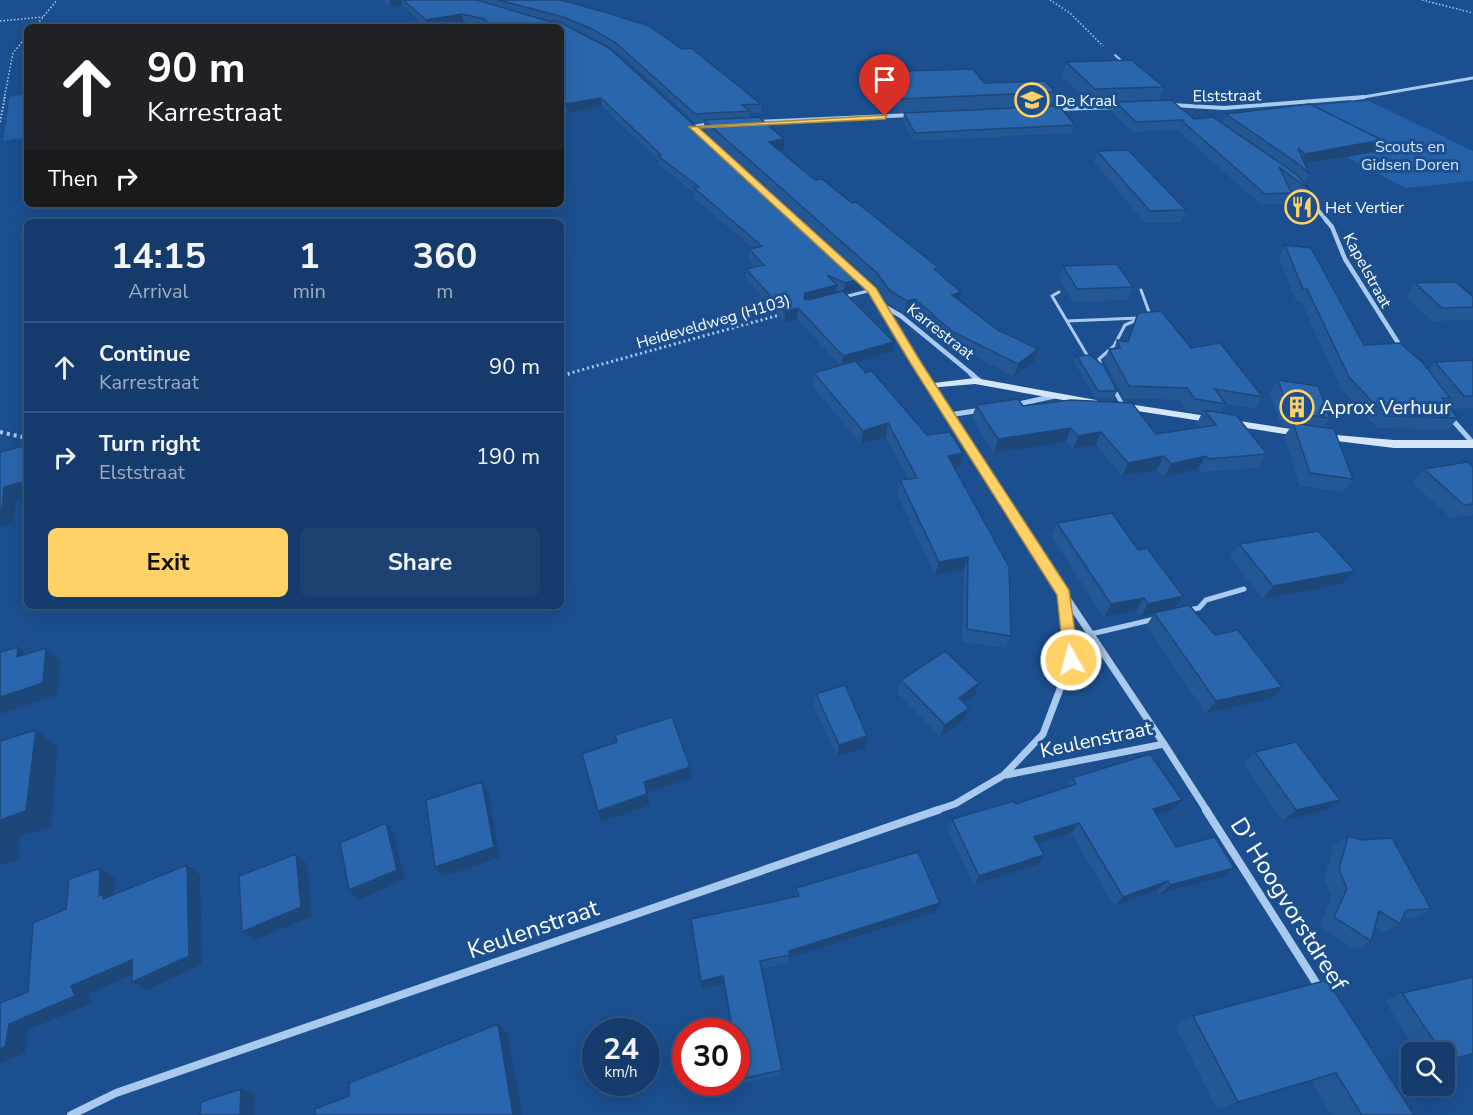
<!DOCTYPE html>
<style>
body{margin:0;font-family:"Nunito Sans",sans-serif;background:#1d4271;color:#f1f3f6;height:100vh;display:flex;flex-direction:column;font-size:22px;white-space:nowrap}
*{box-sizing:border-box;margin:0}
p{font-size:20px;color:#9dadc1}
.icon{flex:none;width:33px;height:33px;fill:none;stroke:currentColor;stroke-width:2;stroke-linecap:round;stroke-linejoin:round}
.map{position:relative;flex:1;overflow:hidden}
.sheet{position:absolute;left:24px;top:219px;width:540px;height:390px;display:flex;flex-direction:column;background:#143b6b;border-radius:9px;box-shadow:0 6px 24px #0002,0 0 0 2px #33557e}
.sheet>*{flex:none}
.top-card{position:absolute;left:24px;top:24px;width:540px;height:183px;border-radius:9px;box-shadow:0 6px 24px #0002,0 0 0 2px #33557e;background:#202124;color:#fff;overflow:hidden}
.tools{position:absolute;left:1401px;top:1042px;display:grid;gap:12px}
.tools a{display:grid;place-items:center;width:54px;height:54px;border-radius:9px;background:#143b6b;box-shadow:0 6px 24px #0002,0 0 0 2px #33557e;font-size:30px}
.speed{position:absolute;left:582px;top:1018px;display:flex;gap:12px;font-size:30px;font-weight:700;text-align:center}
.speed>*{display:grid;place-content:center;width:78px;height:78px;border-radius:50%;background:#143b6b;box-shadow:0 6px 24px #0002,0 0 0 2px #33557e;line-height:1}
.speed small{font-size:15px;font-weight:400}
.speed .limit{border:9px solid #d22;background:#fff;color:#111}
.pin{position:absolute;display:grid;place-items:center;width:51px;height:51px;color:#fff;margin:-62px -26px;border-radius:50% 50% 50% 0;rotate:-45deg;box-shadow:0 0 6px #0007}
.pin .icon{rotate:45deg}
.me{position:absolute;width:66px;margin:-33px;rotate:353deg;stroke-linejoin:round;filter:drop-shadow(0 0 4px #0008)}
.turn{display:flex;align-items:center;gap:21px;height:126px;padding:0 24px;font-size:27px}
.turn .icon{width:78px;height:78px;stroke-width:2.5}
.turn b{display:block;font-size:42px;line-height:51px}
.then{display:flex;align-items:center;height:57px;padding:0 24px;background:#0003;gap:12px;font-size:22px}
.eta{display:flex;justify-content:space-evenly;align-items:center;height:102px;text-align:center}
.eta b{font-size:36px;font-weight:700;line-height:42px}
.cta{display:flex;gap:12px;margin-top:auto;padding:12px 24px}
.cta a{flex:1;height:69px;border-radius:9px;background:#ffd166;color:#111;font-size:24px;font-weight:700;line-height:69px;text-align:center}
.cta a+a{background:#1d4271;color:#f1f3f6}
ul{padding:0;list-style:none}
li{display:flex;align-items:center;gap:18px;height:90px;padding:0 24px;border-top:2px solid #33557e}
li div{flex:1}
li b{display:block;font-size:22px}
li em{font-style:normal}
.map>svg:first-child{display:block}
</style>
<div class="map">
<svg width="1473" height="1115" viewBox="0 0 1473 1115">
<rect width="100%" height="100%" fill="#1b4f8f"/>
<path fill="#2461a8" d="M27 94V137L3 141 10 97Z
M1369 101 1473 151V181L1405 188 1258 110Z"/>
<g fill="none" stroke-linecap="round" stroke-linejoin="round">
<path stroke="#a9c9ee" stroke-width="1.5" stroke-dasharray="1.5 2" stroke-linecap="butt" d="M1050 0 1070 13 1103 46
M1422 0 1473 13
M0 21 43 17
M35 27 57 0
M4 99 13 53 27 36"/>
<path stroke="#a9c9ee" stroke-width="2" stroke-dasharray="1.5 2" stroke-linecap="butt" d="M0 122 5 97"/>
<path stroke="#a9c9ee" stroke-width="3" stroke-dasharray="2 3" stroke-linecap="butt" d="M563 375 783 314"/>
<path stroke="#a9c9ee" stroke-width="4" stroke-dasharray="3 4" stroke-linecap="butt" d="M561 376 569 374
M0 432 27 438"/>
<path stroke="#a9c9ee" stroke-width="2" d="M1115 55 1124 63"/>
<path stroke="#a9c9ee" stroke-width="3" d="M1141 290 1149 312 1144 316
M1059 292 1052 296 1090 360
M844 297 872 290
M1067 321 1139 318
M1102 368 1099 359 1114 346 1125 325 1137 320"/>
<path stroke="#a9c9ee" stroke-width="4" d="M1113 388 1124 407"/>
<path stroke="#a9c9ee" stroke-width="5" d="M1189 610 1199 608 1206 600 1244 589
M1091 634 1155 619"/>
<path stroke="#a9c9ee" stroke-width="3" d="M1352 99 1473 78"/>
<path stroke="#a9c9ee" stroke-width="4" d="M1172 105 1224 108 1364 97
M1056 109 1120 107
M756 122 911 115
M693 127 710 124
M1302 191 1327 221"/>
<path stroke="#a9c9ee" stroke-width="4.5" d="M1326 220 1332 227 1345 259 1402 349
M882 305 901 316 973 375"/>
<path stroke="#a9c9ee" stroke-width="5" d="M971 374 981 382
M931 386 1048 569
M1014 405 1055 396
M949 415 981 410
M1449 416 1473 443"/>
<path stroke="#a9c9ee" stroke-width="7" d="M1164 744 1207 811
M1006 775 1164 744 1066 597
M934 811 955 804 1004 775 1043 734 1071 660 1064 594 1047 567"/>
<path stroke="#a9c9ee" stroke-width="8" d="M1206 810 1320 989
M71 1115 116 1093 938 810"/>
<path fill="#d6e6fa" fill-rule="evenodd" d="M849 270H855L875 288 934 383 975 378 1096 400 1101 403 1096 406 975 384 928 388 869 292 849 274Z
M1122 403 1304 431 1309 434 1304 437 1118 408 1117 406Z
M1324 434 1394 440H1473V448H1394L1320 439 1319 437 1320 435Z"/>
</g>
<path fill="#245895" d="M382 0H561L761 104V113H750V118L784 139V150L779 151 815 180 852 203 939 268 938 273 959 301 998 330 1038 349 1034 362 1014 376 950 344 913 311 905 314 887 302 877 286 704 131V122L696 123 617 51 593 37 567 26 863 278 862 289 845 293 894 342 892 352 857 362 927 435 960 467H954L1011 636 1006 648 962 642 964 570 935 575 897 494 900 480 908 479 886 437 861 444 812 386 814 373 840 365 797 319 784 322 746 279V269L756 267 749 260V249L753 248 694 198V192L659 165V161L602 106 568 113 561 106V27H486L464 22 435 27H427L403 6 391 7Z
M1066 62 1164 87 1159 100 1194 119 1222 123 1226 114 1382 140 1375 152 1305 165 1309 174 1304 183 1311 191 1306 202 1290 190 1292 193 1286 204H1260L1177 130 1132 132 1112 112 1115 103 1091 104 1062 76Z
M901 71 1055 92 1051 106 1075 125 1072 133 914 141 903 121 904 113H899L885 89 887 75 900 74Z
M1097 151 1186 210 1181 222 1145 223 1094 162Z
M1285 245 1364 345 1428 371 1435 362 1473 360V408L1452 409 1447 402 1446 403 1458 418 1448 430 1377 428 1341 389 1301 301H1296L1279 257Z
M1063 266 1133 287 1128 300 1073 302 1059 279Z
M1415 283 1473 297V320L1432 321 1406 296Z
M1138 313 1263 397 1255 409 1226 404 1221 412 1267 454 1258 468 1201 472 1198 469 1164 477 1157 470 1122 476 1096 445 1073 449 1066 442 994 453 972 418 976 405 1023 406 1156 434 1200 427 1197 423 1202 413 1188 411 1181 400 1124 398 1104 361 1109 349H1114L1117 340 1127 341Z
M1077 356 1117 391 1114 398 1095 397 1074 362Z
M1278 380 1330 418 1323 427 1353 479 1343 492 1300 486 1284 436 1291 427 1281 425 1270 393Z
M1473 467V515L1451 518 1413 483 1424 469Z
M1057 523 1138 550 1183 596 1175 608 1271 699 1206 713 1146 626 1154 614 1140 617 1136 611 1104 617 1051 536Z
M1239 544 1343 584 1263 599 1230 557Z
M901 680 974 695 964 703 969 708 964 720 940 737 897 692Z
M816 694 865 748 837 757 814 706Z
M1255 752 1326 810 1283 821 1243 763Z
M1072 778 1172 810 1157 815 1176 847 1234 868 1222 877 1160 894 1157 890 1114 906 1071 833 1038 844 1037 865 974 885 947 829 952 819 1016 804 1067 787Z
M1348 836 1431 909 1414 918 1402 919 1400 924 1383 933 1375 927 1371 941 1355 949 1319 926 1332 898 1324 879 1334 846Z
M796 888 936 912 789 958 788 963 762 969 782 1070 781 1075 741 1084 736 1056V1032H732L724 983 702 989 691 919 795 897Z
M1473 977V1055L1444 1062V1053H1418L1385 1001 1402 993Z
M1327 980 1414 1115H1332L1311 1081 1217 1109 1175 1026 1193 1016Z"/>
<path fill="#1d4779" d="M389 0H401L403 6 391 7Z
M462 14 464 22 435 27H428L426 20Z
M601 98 602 106 568 113 566 104Z
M784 139V150L768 153 769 142Z
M1382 140 1375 152 1299 165 1305 154Z
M863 278 862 289 843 293 845 283Z
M837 285 836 295 803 309 804 299 805 293Z
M961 292 958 305 952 295Z
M915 299 913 311 905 314 907 301Z
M798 308 797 319 784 322 785 312Z
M894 342 892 352 841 367 843 356Z
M1038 349 1034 362 1014 376 1018 364Z
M888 423 886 437 861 444 863 431Z
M1071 428 1066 442 994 453 998 439Z
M1101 432 1096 445 1073 449 1078 436Z
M963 453 960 467 945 469 948 456Z
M1164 456 1157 470 1122 476 1128 463Z
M1206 456 1198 469 1164 477 1171 464Z
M27 481V497L16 500 14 523 0 527V511L4 487Z
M968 557 964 570 935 575 939 562Z
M1355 571 1343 584 1263 599 1273 586Z
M1183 596 1174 609 1140 617 1148 604Z
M1144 598 1136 611 1104 617 1111 604Z
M18 647 33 659 17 657Z
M46 648 60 660 57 695 0 714V697Z
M979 683 974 695 954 710 959 698Z
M1282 687 1271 699 1206 713 1216 701Z
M969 708 964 720 940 737 945 725Z
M36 730 58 747 51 826 20 837 18 859 0 865V820Z
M867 736 865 748 837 757 839 745Z
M690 767 691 778 646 793 644 782Z
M482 782 488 793 500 857 443 877 435 867Z
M647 794 650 805 601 822 598 811Z
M1182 800 1172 810 1144 819 1153 809Z
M1340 800 1326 810 1283 821 1296 810Z
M386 823 394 834 405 879 359 900 349 890Z
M1079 823 1071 833 1027 847 1034 837Z
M296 854 307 864 312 916 255 940 242 932Z
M1044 855 1037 865 974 885 979 876Z
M187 865 200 875 202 964 147 990 132 982Z
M100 868 115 877 114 901 103 899 99 896Z
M1234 868 1222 877 1160 894 1170 885Z
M1168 881 1157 890 1114 906 1123 897Z
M940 903 936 912 789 958V951Z
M132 960 147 968 88 994 92 1003 28 1030 25 1053 0 1063V1049L9 1024 71 986Z
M723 976 724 983 702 989 701 981Z
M498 1024 508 1034 522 1115H513Z
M1336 1073 1311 1081 1217 1109 1238 1102Z
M241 1089 255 1094 254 1115H240Z"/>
<path fill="#2a66ad" stroke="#1d4779" stroke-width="1.5" d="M403 0H477L548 21H558L609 48 863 278 845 283 827 275 837 285 805 293 804 299 808 300 843 291 894 342 843 356 798 308 785 312 746 269 764 265 749 249 762 246 694 188 699 187 658 156 661 155 601 98 566 104 561 99V27H493L484 19 462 14 426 20Z
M498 0H561L605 12 649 26 682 49 691 48 761 104 742 105 750 111 695 114 616 43 592 29 563 17Z
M1131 60 1164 87 1095 89 1066 62Z
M973 69 984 83 1045 81 1055 92 901 99 887 75 902 74 901 71Z
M1171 100 1194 119 1213 117 1296 174 1311 191 1279 167 1292 193 1265 194 1181 120H1185L1136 122 1116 102Z
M1310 104 1382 140 1305 154 1298 148 1309 174 1301 166 1226 114Z
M1059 106 1075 125 915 133 904 113Z
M759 117 784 139 769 142 815 180 822 179 852 203 856 202 939 268 934 269 961 292 952 295 998 330 1038 349 1018 364 953 332 915 299 907 301 889 290 878 274 704 120Z
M1128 150 1186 210 1150 211 1097 151Z
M1285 245 1311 248 1364 345 1400 343 1423 363 1450 398H1442L1458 418 1386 416 1349 377 1307 289H1303Z
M1117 264 1133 287 1077 289 1063 266Z
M1456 282 1473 297V307L1442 308 1415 283Z
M1161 311 1191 348 1220 343 1263 397 1215 389 1226 404 1195 399 1187 388 1129 386 1109 349 1120 348 1117 340 1128 342 1138 313Z
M1090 355 1104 366 1117 391H1098L1077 356Z
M1473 360V396H1464L1435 362Z
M855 361 866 373 871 370 927 435 950 432 963 453 948 456 1009 567 1011 636 967 629 968 557 939 562 900 480 917 478 888 423 863 431 814 373Z
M1278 380 1318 386 1330 418 1289 412Z
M1018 399 1023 406 1071 400 1132 403 1156 434 1216 425 1204 410 1236 415 1267 454 1208 459 1206 456 1171 464 1164 456 1128 463 1101 432 1078 436 1071 428 998 439 976 405Z
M1293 423 1334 429 1353 479 1310 473Z
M27 445V481L4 487 2 511H0V452Z
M1467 462 1473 467V504L1464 505 1424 469Z
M1112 513 1138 550 1147 548 1183 596 1148 604 1144 598 1111 604 1057 523Z
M1318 531 1355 571 1273 586 1239 544Z
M1189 605 1215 635 1238 630 1282 687 1216 701 1154 613Z
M18 647 17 657 46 648 43 683 0 697V652Z
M945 651 979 683 959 698 969 708 945 725 901 680Z
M845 685 867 736 839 745 816 694Z
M672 717 690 767 644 782 647 794 598 811 582 754 617 742 615 735Z
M36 730 26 811 0 820V741Z
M1296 742 1340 800 1296 810 1255 752Z
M1150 754 1182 800 1153 809 1176 847 1215 837 1234 868 1170 885 1168 881 1123 897 1079 823 1034 837 1044 855 979 876 952 819 1014 801 1016 804 1076 784 1072 778Z
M482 782 494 847 435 867 426 800Z
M386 823 397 870 349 890 340 843Z
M1348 836 1362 840 1392 838 1431 909 1406 910 1400 924 1379 911 1371 941 1334 917 1347 889 1339 869Z
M918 852 940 903 789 951 790 955 760 961 782 1070 741 1079 736 1051V1032H733L723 976 701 981 691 919 799 896 796 888Z
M296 854 301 907 242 932 239 876Z
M187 865 189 956 132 982V960L71 986 75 996 9 1024 5 1047 0 1049V1003L28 992 33 923 66 909 69 879 100 868 99 896 103 894V899Z
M1473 977V1054L1447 1060 1444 1057V1053H1442L1402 993Z
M1327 980 1414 1115H1362L1336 1073 1238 1102 1193 1016Z
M498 1024 513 1115H315V1109L349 1096V1083Z
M241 1089 240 1115H200L201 1102Z"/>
<path fill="#ffd166" stroke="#a68842" stroke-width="1.5" d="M887 115 885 119 699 128 876 288 922 364 1069 590 1079 660 1071 666 1064 660 1057 595 911 364 868 292 689 127Z"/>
<defs>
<symbol id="school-ring" viewBox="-11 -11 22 22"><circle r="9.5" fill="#1b4f8f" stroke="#ffd166" stroke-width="1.5"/><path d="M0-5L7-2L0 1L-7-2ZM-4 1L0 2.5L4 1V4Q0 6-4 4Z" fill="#ffd166"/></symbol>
<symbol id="restaurant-ring" viewBox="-11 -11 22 22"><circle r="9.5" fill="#1b4f8f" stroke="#ffd166" stroke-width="1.5"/><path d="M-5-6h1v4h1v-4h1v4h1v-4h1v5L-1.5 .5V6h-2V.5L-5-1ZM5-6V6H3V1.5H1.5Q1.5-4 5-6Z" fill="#ffd166"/></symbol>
<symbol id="building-ring" viewBox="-11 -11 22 22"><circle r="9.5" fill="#1b4f8f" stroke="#ffd166" stroke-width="1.5"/><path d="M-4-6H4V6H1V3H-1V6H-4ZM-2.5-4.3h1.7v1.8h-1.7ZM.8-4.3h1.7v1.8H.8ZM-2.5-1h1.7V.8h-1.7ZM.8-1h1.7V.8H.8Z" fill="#ffd166"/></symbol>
</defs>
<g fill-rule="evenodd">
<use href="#school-ring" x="1013" y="81" width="38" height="38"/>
<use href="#restaurant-ring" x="1283" y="188" width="38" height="38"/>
<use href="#building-ring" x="1278" y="388" width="38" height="38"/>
</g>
<g text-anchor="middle" stroke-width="6" stroke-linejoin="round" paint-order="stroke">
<g font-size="16" fill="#fff" stroke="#1b4f8f">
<text transform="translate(1227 95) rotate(-1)" y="6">Elststraat</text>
<text transform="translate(1368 270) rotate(61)" y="6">Kapelstraat</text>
<text transform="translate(713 321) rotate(-16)" y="6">Heideveldweg (H103)</text>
<text transform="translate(941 331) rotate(38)" y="6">Karrestraat</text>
</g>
<g font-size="16" fill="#fff" stroke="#1b4f8f" text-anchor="start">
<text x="1055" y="106">De Kraal</text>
<text x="1325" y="213">Het Vertier</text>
</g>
<g font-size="16" fill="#cfe3fa" stroke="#1b4f8f">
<text x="1410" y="152">Scouts en<tspan x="1410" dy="18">Gidsen Doren</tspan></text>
</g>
<g font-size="20" fill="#fff" stroke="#1b4f8f" text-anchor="start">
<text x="1320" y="414">Aprox Verhuur</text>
</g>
<g font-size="20" fill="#fff" stroke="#1b4f8f">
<text transform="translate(1096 739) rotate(-12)" y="7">Keulenstraat</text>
</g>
<g font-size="24" fill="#fff" stroke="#1b4f8f">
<text transform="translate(1289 904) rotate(58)" y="8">D' Hoogvorstdreef</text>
<text transform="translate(533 929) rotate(-19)" y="8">Keulenstraat</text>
</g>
</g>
</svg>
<div class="tools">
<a><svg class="icon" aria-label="search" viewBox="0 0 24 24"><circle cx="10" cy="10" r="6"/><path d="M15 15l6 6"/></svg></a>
</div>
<div class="speed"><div>24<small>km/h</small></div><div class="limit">30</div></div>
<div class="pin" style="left:885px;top:116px;background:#d93025"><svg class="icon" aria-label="arrive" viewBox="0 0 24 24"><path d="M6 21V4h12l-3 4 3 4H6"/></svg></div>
<svg class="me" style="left:1071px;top:660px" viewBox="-20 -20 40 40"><circle r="17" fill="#ffd166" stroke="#fff" stroke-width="3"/><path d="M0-11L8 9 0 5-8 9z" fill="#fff"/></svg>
<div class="top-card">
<div class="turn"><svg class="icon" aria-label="ahead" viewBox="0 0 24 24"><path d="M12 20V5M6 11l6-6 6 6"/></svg><div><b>90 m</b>Karrestraat</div></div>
<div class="then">Then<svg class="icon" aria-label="right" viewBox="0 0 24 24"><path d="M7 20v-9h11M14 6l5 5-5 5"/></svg></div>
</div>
<section class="sheet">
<div class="eta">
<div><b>14:15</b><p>Arrival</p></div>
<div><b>1</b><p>min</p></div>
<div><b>360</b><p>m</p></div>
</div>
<ul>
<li><svg class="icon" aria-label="ahead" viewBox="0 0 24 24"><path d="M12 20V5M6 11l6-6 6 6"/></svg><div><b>Continue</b><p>Karrestraat</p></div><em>90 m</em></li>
<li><svg class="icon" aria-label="right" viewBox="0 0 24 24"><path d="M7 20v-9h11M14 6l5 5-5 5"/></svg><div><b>Turn right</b><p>Elststraat</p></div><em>190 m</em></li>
</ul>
<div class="cta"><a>Exit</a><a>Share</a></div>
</section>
</div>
